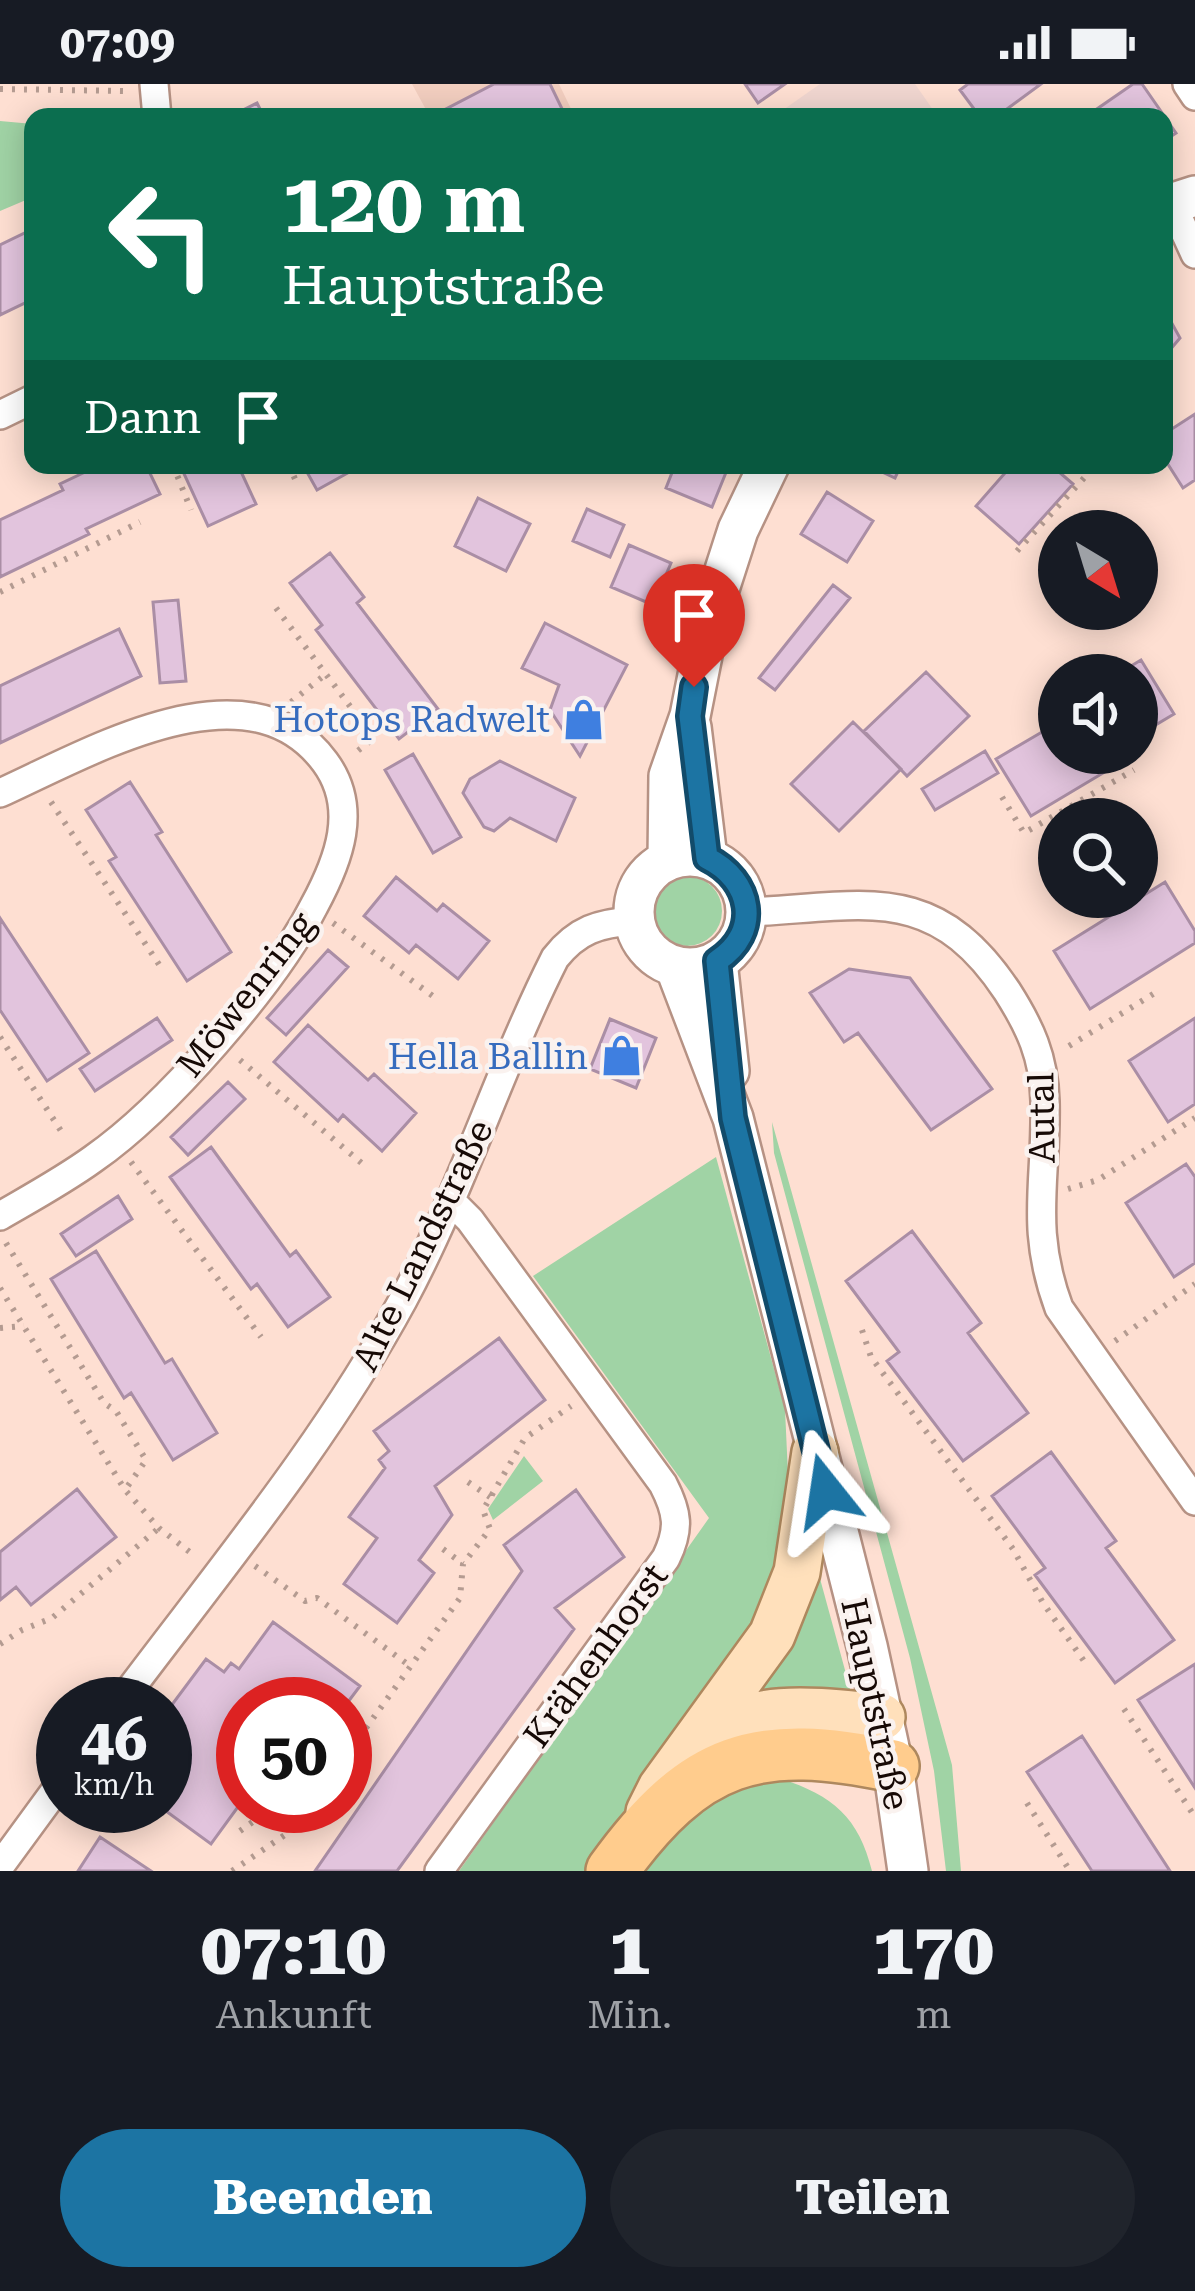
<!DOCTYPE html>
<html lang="de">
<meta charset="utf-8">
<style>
body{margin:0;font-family:"Roboto Serif",serif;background:#20242c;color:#f1f3f6;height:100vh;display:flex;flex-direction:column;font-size:45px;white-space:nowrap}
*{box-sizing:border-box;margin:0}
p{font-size:39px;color:#9ea1a6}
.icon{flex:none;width:66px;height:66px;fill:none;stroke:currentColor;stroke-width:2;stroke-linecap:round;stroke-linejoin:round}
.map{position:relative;height:1787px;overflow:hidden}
.sheet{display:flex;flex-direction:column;background:#171b24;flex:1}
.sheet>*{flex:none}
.guide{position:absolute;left:24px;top:24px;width:1149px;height:366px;border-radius:24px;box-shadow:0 6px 30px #0003;background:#0b6e4f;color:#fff;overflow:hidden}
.needle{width:78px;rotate:142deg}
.controls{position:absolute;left:1038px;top:426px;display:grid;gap:24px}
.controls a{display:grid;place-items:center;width:120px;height:120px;border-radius:50%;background:#171b24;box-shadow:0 6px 30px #0003;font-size:60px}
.speed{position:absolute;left:36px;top:1593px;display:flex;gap:24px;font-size:60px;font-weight:700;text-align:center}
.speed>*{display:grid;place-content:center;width:156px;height:156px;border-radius:50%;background:#171b24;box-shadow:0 6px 30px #0003;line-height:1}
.speed small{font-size:30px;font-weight:400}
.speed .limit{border:18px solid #d22;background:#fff;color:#111}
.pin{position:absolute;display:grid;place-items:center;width:102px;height:102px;color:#fff;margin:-123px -51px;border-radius:50% 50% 50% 0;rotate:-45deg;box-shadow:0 0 12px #0007}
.pin .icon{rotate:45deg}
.me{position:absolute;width:132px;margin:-66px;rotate:345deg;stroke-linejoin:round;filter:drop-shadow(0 0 9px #0008)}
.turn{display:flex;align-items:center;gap:42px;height:252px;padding:0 60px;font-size:54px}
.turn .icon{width:156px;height:156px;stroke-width:2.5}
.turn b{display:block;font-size:84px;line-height:102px}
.then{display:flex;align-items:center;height:114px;padding:0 60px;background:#0003;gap:24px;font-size:45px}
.eta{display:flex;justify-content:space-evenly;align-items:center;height:204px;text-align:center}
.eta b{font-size:72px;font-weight:800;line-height:84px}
.action{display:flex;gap:24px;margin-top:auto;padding:24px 60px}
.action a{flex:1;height:138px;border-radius:72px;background:#1c74a3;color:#fff;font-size:48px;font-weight:800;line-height:138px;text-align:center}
.action a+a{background:#20242c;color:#f1f3f6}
.status{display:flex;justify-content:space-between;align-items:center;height:84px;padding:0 60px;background:#171b24;direction:ltr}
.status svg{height:33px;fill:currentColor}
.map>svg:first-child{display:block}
</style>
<div class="status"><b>07:09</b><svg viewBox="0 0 49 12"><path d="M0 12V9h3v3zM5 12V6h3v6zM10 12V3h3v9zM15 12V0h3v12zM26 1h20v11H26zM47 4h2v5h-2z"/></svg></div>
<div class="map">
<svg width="1195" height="1787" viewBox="0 0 1195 1787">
<rect width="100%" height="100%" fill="#fedfd2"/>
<path fill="#f0d6d0" d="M820 0H915L938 33H773Z"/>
<path fill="#f2cebf" d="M412 0H559L575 33H430Z"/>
<path fill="#a0d3a5" d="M0 37 33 40V113L0 127Z
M652 827a35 35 0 1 1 70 0a35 35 0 1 1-70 0Z
M772 1038 952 1681 961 1787H946L934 1687 910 1574 774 1069Z
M716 1073 785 1325 788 1391 784 1446 768 1507 736 1567 585 1787H459L709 1434 533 1192Z
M524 1372 543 1397 493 1436 488 1425Z
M816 1490 819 1491 854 1619 752 1615Z
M781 1695C833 1711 859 1734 872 1787H633L730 1701Z"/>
<path fill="#e2c4dd" stroke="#aa8ea5" stroke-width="3" d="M494 0H550L566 33H450L446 25Z
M745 0H785L758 19Z
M968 0H1041L996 33H980L960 6Z
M1133 0H1142L1176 49 1164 57V33H1098L1094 27Z
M257 19 264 33H229Z
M33 145V215L0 231V161Z
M1164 225 1180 254 1164 273Z
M1195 330V396L1183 404 1164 374V350Z
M100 381H146L160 410 86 445 89 450 0 493V436L63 406 60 400Z
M180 381H238L256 420 208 442Z
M303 381H362L317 406Z
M675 381H729L712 423 666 404Z
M867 381H901L895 394Z
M1012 381H1051L1073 400 1019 460 976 422Z
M827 408 873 437 847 478 801 450Z
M478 414 530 440 506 487 455 462Z
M587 425 624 441 610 473 573 457Z
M629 461 671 479 653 521 611 503Z
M330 469 364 513 357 519 438 625 399 655 316 546 322 541 290 499Z
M833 501 850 514 775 606 759 594Z
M178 516 186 597 160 599 153 518Z
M545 539 627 581 580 672 550 626 559 601 522 584Z
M119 545 141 592 0 659V602Z
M1141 576 1174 630 1137 652V591H1116Z
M926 588 969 632 907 692 864 647Z
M853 638 901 685 839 747 791 700Z
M1059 638V669H1098L1108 686 1031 732 996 675Z
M985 667 998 689 935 726 922 705Z
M413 670 461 753 433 769 385 686Z
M500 677 575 714 556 757 510 734 494 747 484 743 463 709 470 695Z
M130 698 162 748 156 751 231 868 187 897 109 777 116 773 86 726Z
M396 793 437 827 443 820 489 857 458 895 416 861 409 869 364 832Z
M1165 798 1195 847V859L1090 925 1054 867Z
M0 834 89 969 47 997 0 926Z
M328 866 348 883 286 951 267 934Z
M849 885 910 894 992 1005 931 1046 858 949 844 958 810 909Z
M157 934 172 956 95 1007 80 985Z
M1195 934V1020L1168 1038 1129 977Z
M610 935 656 954 636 1004 590 985Z
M308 941 368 996 374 990 416 1029 382 1067 343 1031 338 1037 274 978Z
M228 998 245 1015 188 1071 171 1053Z
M211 1063 290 1172 296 1167 330 1213 288 1243 257 1200 251 1205 170 1093Z
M1186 1080 1195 1093V1179L1174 1193 1126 1119Z
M118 1112 132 1135 76 1172 61 1150Z
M912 1147 981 1239 968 1249 1028 1329 963 1377 887 1277 899 1268 846 1197Z
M96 1167 165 1279 172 1275 217 1349 173 1376 131 1309 124 1314 51 1195Z
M499 1254 545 1316 435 1402 452 1431 419 1476 434 1489 397 1539 344 1500 377 1454 349 1433 385 1384 379 1376 389 1367 374 1347Z
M1051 1368 1116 1457 1106 1464 1174 1556 1115 1599 1035 1491 1045 1484 992 1412Z
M77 1405 116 1453 31 1521 16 1503 0 1516V1468Z
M576 1406 624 1473 555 1524 574 1545 397 1787H315L522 1487 504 1461Z
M273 1538 360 1602 345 1622 243 1620V1668L225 1692 243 1705V1716L211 1760 159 1722H165V1714L189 1681 175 1671 179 1665 165 1655V1630L206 1575 224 1588 231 1579 239 1585Z
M1195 1580V1704L1138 1616Z
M1082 1652 1170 1787H1092L1027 1688Z
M100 1753 151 1787H78Z"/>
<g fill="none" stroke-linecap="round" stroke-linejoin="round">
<defs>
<path id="street" d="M154 0 157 33
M1187 0 1195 12
M1172 120 1195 170
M0 331 33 315
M0 709C89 669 248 574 325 678 359 724 339 776 314 822 274 900 165 1025 93 1075 64 1096 31 1114 0 1132
M748 828C863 823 933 796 1007 907 1030 943 1044 973 1045 1017 1047 1098 1029 1143 1059 1224L1195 1417
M119 1620C217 1489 325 1360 403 1216 462 1106 499 985 555 874 577 846 599 839 634 837
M0 1782 63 1696
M439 1787 666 1474C680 1445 678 1429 663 1400L470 1136 451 1117"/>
<path id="secondary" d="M1164 122 1195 112
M691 643 707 774
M634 828a56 56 0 1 1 112 0a56 56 0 1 1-112 0Z
M668 775 669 692 690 632 709 536 738 446 769 381
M717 877 729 987
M675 882 733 1034 867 1562 893 1682 908 1787"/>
<path id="primary" d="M702 1652C762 1617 816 1627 882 1633
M649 1728 661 1704 772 1551 797 1488 815 1368"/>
<path id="highway" d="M612 1787C695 1672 757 1653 893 1682"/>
</defs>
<use href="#street" stroke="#b69284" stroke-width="32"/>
<use href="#secondary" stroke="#b69284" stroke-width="44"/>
<use href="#primary" stroke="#ae885e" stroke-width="50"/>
<use href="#highway" stroke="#ae885e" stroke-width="56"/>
<path stroke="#b49b91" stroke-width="6" stroke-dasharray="3 9" stroke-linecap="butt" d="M0 5 126 7
M173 381 191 426
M289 381 298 402
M1017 467 1096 381
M0 508 140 438
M276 524 374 654 355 669
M291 618 326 590
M1002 713 1024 749 1134 686
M51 718 162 885
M333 839 437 915
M0 953 65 1053
M1069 962 1158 907
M240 976 365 1082
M131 1078 261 1253
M1068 1105 1098 1096 1195 1034
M6 1159 104 1319 116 1327 146 1376 125 1406
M0 1204 125 1406 159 1444 196 1473
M0 1244 24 1242
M862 1246 871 1273 1013 1465 1043 1519 1084 1577
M1115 1257 1195 1200
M468 1398 490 1413
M443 1465 463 1480
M255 1482 305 1517 317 1514 410 1582
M0 1560 22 1546 52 1534 159 1444
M1124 1625 1195 1733
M345 1673 460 1514 463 1480 490 1445 483 1426 525 1354 571 1322
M1027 1719 1070 1787
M240 1747 275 1722
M232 1787 295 1744 280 1722"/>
<use href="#street" stroke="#fff" stroke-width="27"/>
<use href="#secondary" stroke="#fff" stroke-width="39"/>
<use href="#primary" stroke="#ffe0bb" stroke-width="45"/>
<use href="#highway" stroke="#ffcc8d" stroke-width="51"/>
</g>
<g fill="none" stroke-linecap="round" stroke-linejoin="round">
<defs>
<path id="route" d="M694 603 690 632 707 774C752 796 762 848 717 877L733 1034 826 1407"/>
</defs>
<use href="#route" stroke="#124b6a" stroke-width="30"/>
<use href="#route" stroke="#1c74a3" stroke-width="21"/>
</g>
<defs>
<symbol id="shop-bare" viewBox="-9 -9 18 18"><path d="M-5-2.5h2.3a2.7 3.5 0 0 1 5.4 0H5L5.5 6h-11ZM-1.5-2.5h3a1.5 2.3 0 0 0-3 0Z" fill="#3f7fe0" stroke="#faf2ef" stroke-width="2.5" paint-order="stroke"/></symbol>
</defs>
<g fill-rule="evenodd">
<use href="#shop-bare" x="554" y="606" width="59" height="59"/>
<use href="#shop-bare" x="592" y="942" width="59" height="59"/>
</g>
<g text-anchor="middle" stroke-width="9" stroke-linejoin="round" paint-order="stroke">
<g font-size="36" fill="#366cbe" stroke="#faf2ef" text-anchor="end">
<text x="550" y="648">Hotops Radwelt</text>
<text x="588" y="985">Hella Ballin</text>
</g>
<g font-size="36" fill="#170a06" stroke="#faf2ef">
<text transform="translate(245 910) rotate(-52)" y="13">Möwenring</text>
<text transform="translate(1041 1034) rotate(-91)" y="13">Autal</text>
<text transform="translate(422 1161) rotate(-64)" y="13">Alte Landstraße</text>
<text transform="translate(595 1571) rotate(-54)" y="13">Krähenhorst</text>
<text transform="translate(876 1620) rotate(78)" y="13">Hauptstraße</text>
</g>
</g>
</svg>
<div class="controls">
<a><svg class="needle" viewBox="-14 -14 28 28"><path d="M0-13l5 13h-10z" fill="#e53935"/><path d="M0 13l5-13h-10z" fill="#9ea1a6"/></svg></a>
<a><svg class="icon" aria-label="sound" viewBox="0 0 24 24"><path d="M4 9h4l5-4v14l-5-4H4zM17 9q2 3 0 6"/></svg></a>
<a><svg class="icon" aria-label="search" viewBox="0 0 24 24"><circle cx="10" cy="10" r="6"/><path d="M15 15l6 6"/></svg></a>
</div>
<div class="speed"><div>46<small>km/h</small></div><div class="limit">50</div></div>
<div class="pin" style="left:694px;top:603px;background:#d93025"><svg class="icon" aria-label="arrive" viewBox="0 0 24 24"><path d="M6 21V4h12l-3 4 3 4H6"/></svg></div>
<svg class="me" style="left:826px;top:1407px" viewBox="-20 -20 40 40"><path d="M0-17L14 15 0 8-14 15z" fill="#1c74a3" stroke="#fff" stroke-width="4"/></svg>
<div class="guide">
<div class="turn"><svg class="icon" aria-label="left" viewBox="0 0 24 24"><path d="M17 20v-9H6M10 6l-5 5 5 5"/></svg><div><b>120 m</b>Hauptstraße</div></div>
<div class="then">Dann<svg class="icon" aria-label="arrive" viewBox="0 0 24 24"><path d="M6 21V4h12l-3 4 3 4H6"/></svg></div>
</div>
</div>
<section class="sheet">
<div class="eta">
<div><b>07:10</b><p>Ankunft</p></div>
<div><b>1</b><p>Min.</p></div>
<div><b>170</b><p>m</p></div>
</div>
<div class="action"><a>Beenden</a><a>Teilen</a></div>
</section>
